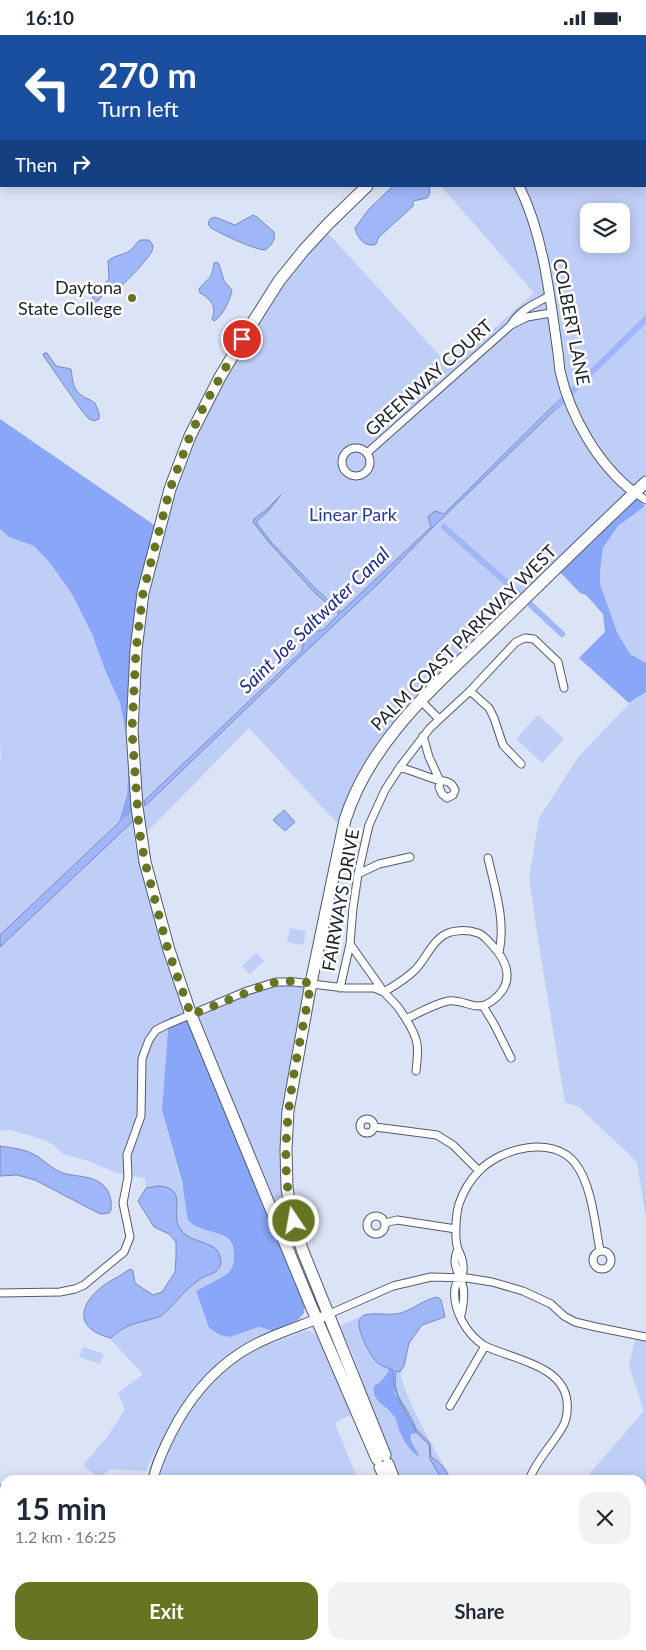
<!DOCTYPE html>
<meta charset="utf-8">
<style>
body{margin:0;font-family:Lato,sans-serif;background:#f2f2f3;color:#1f2937;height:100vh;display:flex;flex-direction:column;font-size:19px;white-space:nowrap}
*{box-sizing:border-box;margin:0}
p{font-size:16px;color:#747a83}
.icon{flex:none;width:28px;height:28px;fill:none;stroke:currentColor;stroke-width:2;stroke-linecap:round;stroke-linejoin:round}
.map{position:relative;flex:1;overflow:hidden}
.drawer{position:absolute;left:0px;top:1440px;width:646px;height:175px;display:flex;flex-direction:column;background:#fff;border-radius:15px 15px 0 0;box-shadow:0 2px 12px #0003}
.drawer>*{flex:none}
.banner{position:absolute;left:0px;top:0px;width:646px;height:152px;box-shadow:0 2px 12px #0003;background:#1a4fa0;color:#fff;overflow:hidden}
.fabs{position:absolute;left:580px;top:168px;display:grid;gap:10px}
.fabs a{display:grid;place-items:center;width:50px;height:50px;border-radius:10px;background:#fff;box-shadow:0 2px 12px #0003;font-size:25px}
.pin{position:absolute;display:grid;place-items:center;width:42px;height:42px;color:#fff;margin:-21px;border:2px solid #fff;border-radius:50%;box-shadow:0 1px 5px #0007}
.me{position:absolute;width:55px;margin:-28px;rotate:348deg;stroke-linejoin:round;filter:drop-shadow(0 0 4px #0008)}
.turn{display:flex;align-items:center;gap:18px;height:105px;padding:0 15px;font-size:22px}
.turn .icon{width:65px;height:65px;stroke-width:2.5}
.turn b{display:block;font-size:35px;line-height:42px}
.then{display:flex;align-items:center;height:48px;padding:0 15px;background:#0003;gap:10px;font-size:19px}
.round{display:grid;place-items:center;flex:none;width:52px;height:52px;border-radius:15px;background:#f2f2f3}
.overview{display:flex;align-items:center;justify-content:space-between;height:85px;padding:0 15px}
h1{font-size:30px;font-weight:700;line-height:38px}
.primary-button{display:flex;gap:10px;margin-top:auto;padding:10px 15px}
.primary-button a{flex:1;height:58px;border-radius:15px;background:#667521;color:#fff;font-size:20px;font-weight:700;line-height:58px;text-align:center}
.primary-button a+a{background:#f2f2f3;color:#1f2937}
.status{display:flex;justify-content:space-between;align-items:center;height:35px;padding:0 25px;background:#fff;direction:ltr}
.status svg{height:14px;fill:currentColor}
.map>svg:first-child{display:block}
</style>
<div class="status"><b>16:10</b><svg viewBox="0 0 49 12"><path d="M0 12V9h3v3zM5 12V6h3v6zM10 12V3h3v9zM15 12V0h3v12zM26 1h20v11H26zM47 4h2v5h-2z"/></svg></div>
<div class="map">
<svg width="646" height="1615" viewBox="0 0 646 1615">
<rect width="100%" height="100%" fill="#dbe3f6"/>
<path fill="#bfcef7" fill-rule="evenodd" d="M633 0H646V444L398 684C382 703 366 722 355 744 348 758 343 773 337 788L249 693 144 800C141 771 136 742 136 713 136 631 148 549 170 470 173 458 178 446 183 435 206 374 238 311 276 258 291 236 310 217 328 198L450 332 534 258 441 151H645V1H629ZM589 176H621V209H589Z
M645 471 646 472V628L630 619 617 597 600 549V536L603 513 618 491Z
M0 494 9 502 34 511 50 528 72 559 92 599 105 635 120 668 125 693 129 727 127 760 119 786 0 900V725L1 722 0 710Z
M646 657V1183L637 1127 579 1072 565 1067 538 905 529 842 539 783 579 721 629 669Z
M538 680 564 704 542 728 516 704Z
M133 786 135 810 146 850 185 978 162 1075 184 1159 198 1192C215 1197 234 1199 234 1221 234 1228 232 1235 227 1239 218 1247 206 1249 196 1257L209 1293 230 1302 259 1292 274 1296C256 1307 235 1317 218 1330 186 1355 163 1400 146 1436L110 1434 99 1443 83 1430 108 1401 125 1374 118 1358 143 1339 108 1302 111 1303C127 1287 141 1289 160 1281 172 1275 183 1258 194 1249 201 1243 209 1241 217 1236 211 1226 205 1213 197 1205 190 1199 184 1203 178 1191 174 1181 180 1167 173 1156L159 1151 146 1153 145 1143 117 1138 86 1125 63 1119 51 1108 32 1101 10 1095 0 1096V912Z
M290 893 306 896 303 910 287 907Z
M256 918 264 926 250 939 242 931Z
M276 949 308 950 282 1109 301 1223 298 1224 196 982 261 954Z
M362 1281C356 1293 365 1315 375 1325 379 1330 383 1331 389 1333L388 1337 381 1348 380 1368 394 1380 402 1403 419 1418 414 1412 410 1400 417 1398 427 1408 430 1412V1424L442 1445H399L374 1383 354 1322 340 1291Z
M305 1296H310L319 1302 352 1379 335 1388 358 1445H159C170 1403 204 1346 241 1323 260 1311 284 1304 305 1296Z
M637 1296 646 1297V1525L641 1523V1445H584L644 1376 629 1331Z
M83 1312 104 1319 100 1329 79 1322Z
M396 1336 400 1337C407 1370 435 1414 452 1445H450C448 1436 439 1427 431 1422V1411L416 1394 413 1386 398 1361 395 1349Z
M196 1610H278L272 1615H201Z"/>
<path fill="#89a6f8" d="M0 0H142L140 1H1V83L0 84Z
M432 0H601L598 1H432Z
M0 384 157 492 140 556 134 773 119 786 127 760 129 727 125 693 120 668 105 635 92 599 72 559 50 528 34 511 9 502 0 494Z
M636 462 645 471 618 491 603 513 600 536V549L617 597 630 619 646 628V657L629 668 579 623 605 597 603 579 586 560 580 558 559 536Z
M185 978 305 1269 304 1278 298 1285 274 1296 259 1292 230 1302 220 1300 209 1293 196 1256 226 1240C232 1235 234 1229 234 1222 235 1196 215 1200 198 1192 194 1191 191 1188 188 1185L182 1147 162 1075 169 983Z
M389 1333 393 1335 395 1358 417 1398 411 1399C409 1406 416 1414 419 1420L418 1421C409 1415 403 1405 399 1395 397 1390 397 1384 393 1380 385 1369 372 1367 374 1351 381 1347 387 1341 389 1333Z
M124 1610H186L190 1615H128Z"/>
<path fill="#9fb7f9" stroke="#798aba" d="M393 151H429L430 158 427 163 413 166V171L379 202 376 209C365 213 357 203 355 193L369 174Z
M253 180 257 182 274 197C276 205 271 211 265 215 252 214 224 200 211 193L208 189 210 184 215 182 235 190Z
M141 205H149C152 208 154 211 152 216 149 223 125 249 117 254 113 257 110 256 105 257L98 266 94 267 91 257C97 249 104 251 109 244L108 226C114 220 126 220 132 214 135 211 135 208 141 205Z
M217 227 219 229 224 246 232 255C230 265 223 281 214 286L212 284C217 272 211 264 200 258L199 254C209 241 211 247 214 228Z
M44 318H47L56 331 71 334C73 346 72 355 84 362 88 364 91 365 95 368L99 378V384L94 386 89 384 82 376 45 323 43 320Z
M562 362 564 366 432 493 378 549 304 618 145 771 144 766 302 616 303 610 306 600 312 597 323 595 339 579 315 558 267 505 253 487 254 484 267 474 281 460 269 475 256 487 271 507 315 553 341 577 431 492 428 482 435 476 444 479Z
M134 773 133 786 0 912V900Z
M284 775 295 787 285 796 273 785Z
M0 1111C13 1113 26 1114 37 1121 46 1127 52 1134 63 1138 76 1142 92 1140 103 1150 110 1156 112 1166 111 1175L109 1178 100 1179 35 1145 17 1140 0 1141Z
M159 1151C188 1153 171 1177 179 1192 186 1206 205 1205 216 1214 220 1219 223 1227 219 1233 215 1240 205 1240 199 1245 184 1255 175 1270 161 1281 140 1289 129 1286 111 1303 66 1292 84 1260 114 1244 121 1241 125 1236 131 1234L133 1236 135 1248 153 1260 162 1257 175 1237 176 1222V1207L169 1199 154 1192 138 1166 146 1153Z
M438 1262 441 1265 445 1282 422 1290 409 1308 404 1331 400 1337 396 1336 395 1349 398 1361 413 1386 416 1394 430 1408 431 1422C439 1426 448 1436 450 1445H442L430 1424 429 1410 417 1398 399 1365 394 1351 393 1335C389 1333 383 1332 379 1329 371 1324 357 1295 359 1286 360 1283 362 1282 364 1280 376 1277 389 1281 401 1278 414 1274 424 1264 438 1262Z
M0 1449 5 1455V1605L0 1599Z
M9 1610H124L128 1615H13Z
M531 1610H593L598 1615H528Z"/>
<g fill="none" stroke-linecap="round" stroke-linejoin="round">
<path stroke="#9fb7f9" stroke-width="6" d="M557 371 646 284
M444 492 518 558
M531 570 562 599"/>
<defs>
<path id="minor" d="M511 290C519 275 535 269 549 261
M342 427a14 14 0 1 1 28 0a14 14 0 1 1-28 0Z
M367 418 511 290 527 282 551 278
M635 458 646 465
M470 656 489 673 494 683 503 710 521 729
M421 666 439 684
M400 732 440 746 429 722 423 701
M440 746C447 745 453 749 455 755L453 760 447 763 442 759 439 752Z
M488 823C495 854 506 886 499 918
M358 839 379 829 410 822
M340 953 350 909 353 873 358 839 369 790 385 755 400 732 430 693 470 656 516 607 525 603 534 604 558 627 564 653
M483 971 494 989 511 1023
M406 984C419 1005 419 1011 416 1036
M360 1091a7 7 0 1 1 14 0a7 7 0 1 1-14 0Z
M375 1092 437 1100 453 1110 479 1136
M367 1190a9 9 0 1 1 18 0a9 9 0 1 1-18 0Z
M385 1188 397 1185 456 1194
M458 1214C450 1230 460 1238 463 1252 465 1261 463 1271 461 1280
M593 1225a9 9 0 1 1 18 0a9 9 0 1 1-18 0Z
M0 1258 60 1257 75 1254 84 1250 124 1217 130 1202 123 1168 128 1142 127 1120 141 1081 142 1024 144 1018 149 1005 156 995 166 990 247 956 276 947H295L345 953H374L384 957C394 951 406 944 415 935 427 923 433 902 451 897 459 895 470 895 478 898 484 900 488 906 492 910 509 928 515 949 492 966 475 978 466 964 448 966 434 969 419 978 406 984L398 972 384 957 350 909
M327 1280 393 1251 431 1242 467 1243 492 1247 523 1256 551 1269 564 1281 575 1287 596 1292 646 1302
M450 1371 485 1311
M529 1445C536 1426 552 1410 562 1393 567 1385 568 1376 567 1366 563 1330 512 1324 485 1311 467 1300 452 1275 455 1253 456 1247 462 1242 463 1236 464 1227 461 1221 458 1214 454 1203 456 1179 459 1169 463 1157 470 1145 479 1136 501 1113 552 1100 575 1128 592 1150 595 1189 600 1216
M641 1572 646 1575"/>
<path id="tertiary" d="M427 0V1
M519 151C544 201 550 263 558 318 559 324 559 330 560 336 570 381 598 430 635 458
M153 1445C156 1429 164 1413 171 1399 187 1367 210 1338 240 1318 266 1301 299 1292 327 1280
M190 1610 194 1615"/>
<path id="primary" d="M617 1 621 0
M367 151 328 189 304 215 279 246 253 287 220 342 190 401 170 454 143 558 136 615 132 695 137 772 145 827 169 915 191 980 311 1271 377 1424
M385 1420 302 1214 291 1177 287 1153 286 1114 288 1076 311 948 345 785C371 703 439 648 498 590 547 542 596 494 646 447
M388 1429 394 1445
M380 1432 386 1445
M436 1610 437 1615"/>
</defs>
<use href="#minor" stroke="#535a6a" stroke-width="9"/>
<use href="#tertiary" stroke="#535a6a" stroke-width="11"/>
<use href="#primary" stroke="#535a6a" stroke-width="13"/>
<use href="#minor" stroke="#fff" stroke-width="7"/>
<use href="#tertiary" stroke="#fff" stroke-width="9"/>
<use href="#primary" stroke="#fff" stroke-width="11"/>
</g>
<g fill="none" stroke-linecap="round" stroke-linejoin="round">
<path stroke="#667521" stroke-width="9" stroke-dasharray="0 16.2" d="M242 304 205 369 190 401 170 454 143 558 136 615 132 695 139 794 145 827 168 915 191 980 271 948 288 946 311 948C298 1024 273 1110 294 1186"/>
</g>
<circle fill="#667521" stroke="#fff" stroke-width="2" cx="132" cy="263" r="5"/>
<g text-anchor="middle" stroke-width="5" stroke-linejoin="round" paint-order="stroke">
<g font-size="18" fill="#1f2128" stroke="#fff" text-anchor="end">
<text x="122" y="259">Daytona<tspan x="122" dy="21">State College</tspan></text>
</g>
<g font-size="18" fill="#1f2128" stroke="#fff">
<text transform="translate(571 287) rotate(79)" y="6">COLBERT LANE</text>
<text transform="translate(429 343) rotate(-42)" y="6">GREENWAY COURT</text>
<text transform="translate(464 603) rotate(-45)" y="6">PALM COAST PARKWAY WEST</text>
<text transform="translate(341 865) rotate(-80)" y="6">FAIRWAYS DRIVE</text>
</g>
<g font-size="18" fill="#253996" stroke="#fff">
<text x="353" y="486">Linear Park</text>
</g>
<g font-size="19" font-style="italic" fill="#1a2986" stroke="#fff">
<text transform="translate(314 585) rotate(-44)" y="7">Saint Joe Saltwater Canal</text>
</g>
</g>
</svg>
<div class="fabs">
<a><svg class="icon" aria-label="layers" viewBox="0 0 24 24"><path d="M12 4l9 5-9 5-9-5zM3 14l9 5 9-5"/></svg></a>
</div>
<div class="pin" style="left:242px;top:304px;background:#d93025"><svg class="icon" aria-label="arrive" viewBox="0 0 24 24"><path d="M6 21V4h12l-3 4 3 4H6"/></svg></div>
<svg class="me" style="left:294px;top:1186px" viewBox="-20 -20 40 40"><circle r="17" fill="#667521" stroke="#fff" stroke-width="3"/><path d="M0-11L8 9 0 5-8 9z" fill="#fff"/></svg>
<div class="banner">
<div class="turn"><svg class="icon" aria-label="left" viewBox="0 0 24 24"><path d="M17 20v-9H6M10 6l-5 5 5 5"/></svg><div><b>270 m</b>Turn left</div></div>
<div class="then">Then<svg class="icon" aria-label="right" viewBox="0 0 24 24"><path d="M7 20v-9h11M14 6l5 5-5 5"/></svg></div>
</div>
<section class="drawer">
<div class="overview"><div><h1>15 min</h1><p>1.2 km · 16:25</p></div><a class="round"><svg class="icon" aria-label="close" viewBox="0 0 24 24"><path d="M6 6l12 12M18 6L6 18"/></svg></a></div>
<div class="primary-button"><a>Exit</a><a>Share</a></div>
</section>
</div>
